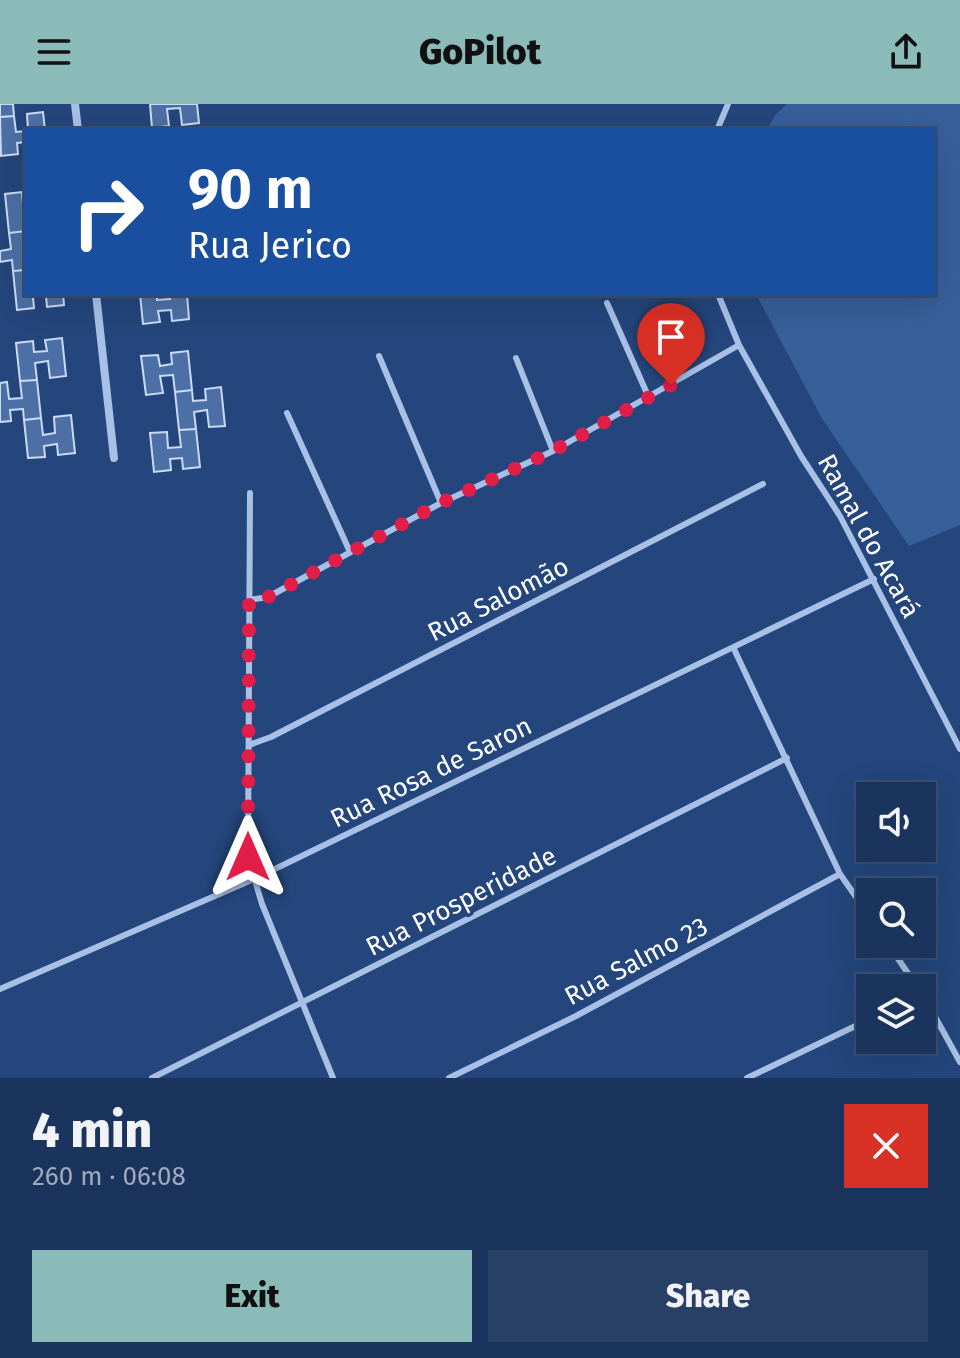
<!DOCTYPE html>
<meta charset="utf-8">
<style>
body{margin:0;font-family:"Fira Sans",sans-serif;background:#283f66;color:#f1f3f6;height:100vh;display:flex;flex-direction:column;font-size:30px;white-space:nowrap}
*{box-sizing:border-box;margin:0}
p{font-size:26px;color:#a0aabc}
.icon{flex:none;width:44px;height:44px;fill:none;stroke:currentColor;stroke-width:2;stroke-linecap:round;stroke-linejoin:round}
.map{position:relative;height:974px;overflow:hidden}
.side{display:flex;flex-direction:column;background:#1b345d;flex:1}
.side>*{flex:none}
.top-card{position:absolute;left:24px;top:24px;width:912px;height:168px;border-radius:0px;box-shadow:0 8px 32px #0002,0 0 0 2px #394f72;background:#1a4fa0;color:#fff;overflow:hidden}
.tools{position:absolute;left:856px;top:678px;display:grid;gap:16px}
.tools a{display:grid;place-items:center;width:80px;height:80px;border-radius:0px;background:#1b345d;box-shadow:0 8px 32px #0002,0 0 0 2px #394f72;font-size:40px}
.pin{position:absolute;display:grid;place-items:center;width:68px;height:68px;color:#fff;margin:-82px -34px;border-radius:50% 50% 50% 0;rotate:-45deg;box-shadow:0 0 8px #0007}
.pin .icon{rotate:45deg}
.me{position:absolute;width:88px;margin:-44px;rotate:0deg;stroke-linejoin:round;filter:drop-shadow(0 0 6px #0008)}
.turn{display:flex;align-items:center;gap:28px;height:168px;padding:0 32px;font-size:36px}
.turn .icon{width:104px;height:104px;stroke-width:2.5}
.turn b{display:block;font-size:56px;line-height:68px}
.round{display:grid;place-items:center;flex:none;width:84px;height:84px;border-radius:0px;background:#283f66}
.headline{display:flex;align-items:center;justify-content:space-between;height:136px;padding:0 32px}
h1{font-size:48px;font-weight:800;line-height:60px}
.cta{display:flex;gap:16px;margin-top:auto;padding:16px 32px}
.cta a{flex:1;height:92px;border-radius:0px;background:#8bbbb9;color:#111;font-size:32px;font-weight:800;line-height:92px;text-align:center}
.cta a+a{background:#283f66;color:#f1f3f6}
header{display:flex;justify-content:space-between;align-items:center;height:104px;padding:0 32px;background:#8bbbb9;color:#111;font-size:36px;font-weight:800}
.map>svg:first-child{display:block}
</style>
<header><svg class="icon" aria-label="menu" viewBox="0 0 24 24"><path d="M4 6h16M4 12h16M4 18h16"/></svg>GoPilot<svg class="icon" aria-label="share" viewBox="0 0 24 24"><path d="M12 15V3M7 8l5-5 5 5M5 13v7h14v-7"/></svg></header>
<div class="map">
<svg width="960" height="974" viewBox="0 0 960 974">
<rect width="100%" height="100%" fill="#24467c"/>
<path fill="#375f99" d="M787 0H960V421L909 442 821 313 756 190H934V26H767L776 10Z"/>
<path fill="#4c70a5" stroke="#cbdbf4" stroke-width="2" d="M0 0H13L14 12 0 13Z
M150 0H197L199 19 182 21 180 4 167 5 169 22 152 24Z
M43 8 45 26H28L27 10Z
M14 12 16 28 26 27V38L17 39 18 50 1 52 0 13Z
M22 88 23 100 26 99V127L9 129 5 90Z
M26 127V166L13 167 12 156 0 158V147L11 145 9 129Z
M26 166V190H63L64 201 47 203 46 192 33 193 34 204 17 206 13 167Z
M140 190H157V196L170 195V190H187L189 215 172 217 171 206 158 207 160 218 143 220Z
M62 234 66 272 50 274 48 257 35 259 37 276 20 277 16 239 33 237 34 248 47 247 45 236Z
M188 247 192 286 175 288 173 271 160 272 163 289 146 291 141 252 158 251 160 262 172 260 171 249Z
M37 276 41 314 24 316 23 305 10 306 11 317 0 318V279L7 278 9 295 22 294 20 277Z
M221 283 225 322 209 323 207 306 194 308 196 325 179 326 175 288 192 286 193 297 206 296 205 285Z
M71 311 75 349 58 351 57 340 44 342 45 353 28 354 24 316 41 314 43 331 55 329 54 313Z
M196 325 200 363 183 365 182 354 170 355 171 366 154 368 150 329 167 328 168 344 181 343 179 326Z"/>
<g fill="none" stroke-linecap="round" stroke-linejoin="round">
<path stroke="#a8c0e5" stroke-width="6" d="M717 26 728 0
M718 190 739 241 801 352 840 412 960 645
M607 199 649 294
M379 252 441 399
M516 254 553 347
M287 309 350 448
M250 389 248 753 262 800 333 974
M249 496 268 493 441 399 553 347 739 241
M734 545 840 770 870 813
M249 641 271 633 763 380
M888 840 918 884
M0 885 254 775 874 475
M922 889 960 958
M152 974 787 654
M449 974 576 912 840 770
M747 974 870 915"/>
<path stroke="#a8c0e5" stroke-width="8" d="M75 0 78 26
M96 190 114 354"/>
</g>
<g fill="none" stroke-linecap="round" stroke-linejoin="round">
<path stroke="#e11d48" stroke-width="14" stroke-dasharray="0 25.2" d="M248 753 249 496 268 493 441 399 553 347 671 281"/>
</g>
<g text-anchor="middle" stroke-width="7" stroke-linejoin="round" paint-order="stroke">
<g font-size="26" fill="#fff" stroke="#24467c">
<text transform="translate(869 432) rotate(61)" y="9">Ramal do Acará</text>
<text transform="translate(498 495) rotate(-27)" y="9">Rua Salomão</text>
<text transform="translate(431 668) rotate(-26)" y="9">Rua Rosa de Saron</text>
<text transform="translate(461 797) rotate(-27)" y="9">Rua Prosperidade</text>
<text transform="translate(636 857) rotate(-28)" y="9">Rua Salmo 23</text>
</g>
</g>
</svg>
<div class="tools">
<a><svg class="icon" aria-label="sound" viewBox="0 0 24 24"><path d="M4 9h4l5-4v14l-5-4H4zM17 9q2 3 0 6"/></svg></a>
<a><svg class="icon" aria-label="search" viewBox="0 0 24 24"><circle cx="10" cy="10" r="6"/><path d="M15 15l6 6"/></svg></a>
<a><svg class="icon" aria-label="layers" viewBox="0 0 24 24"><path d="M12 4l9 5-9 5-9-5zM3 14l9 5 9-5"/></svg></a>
</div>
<div class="pin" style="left:671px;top:281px;background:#d93025"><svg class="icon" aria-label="arrive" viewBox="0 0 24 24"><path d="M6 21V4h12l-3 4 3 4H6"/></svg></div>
<svg class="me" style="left:248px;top:753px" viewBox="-20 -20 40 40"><path d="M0-17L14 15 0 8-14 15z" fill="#e11d48" stroke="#fff" stroke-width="4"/></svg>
<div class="top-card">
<div class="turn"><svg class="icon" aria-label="right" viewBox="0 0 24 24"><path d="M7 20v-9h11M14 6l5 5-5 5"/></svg><div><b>90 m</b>Rua Jerico</div></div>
</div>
</div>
<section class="side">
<div class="headline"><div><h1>4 min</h1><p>260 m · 06:08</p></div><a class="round" style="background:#d93025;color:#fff"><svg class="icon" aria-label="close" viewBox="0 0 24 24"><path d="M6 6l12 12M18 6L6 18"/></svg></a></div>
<div class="cta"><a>Exit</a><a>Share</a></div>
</section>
